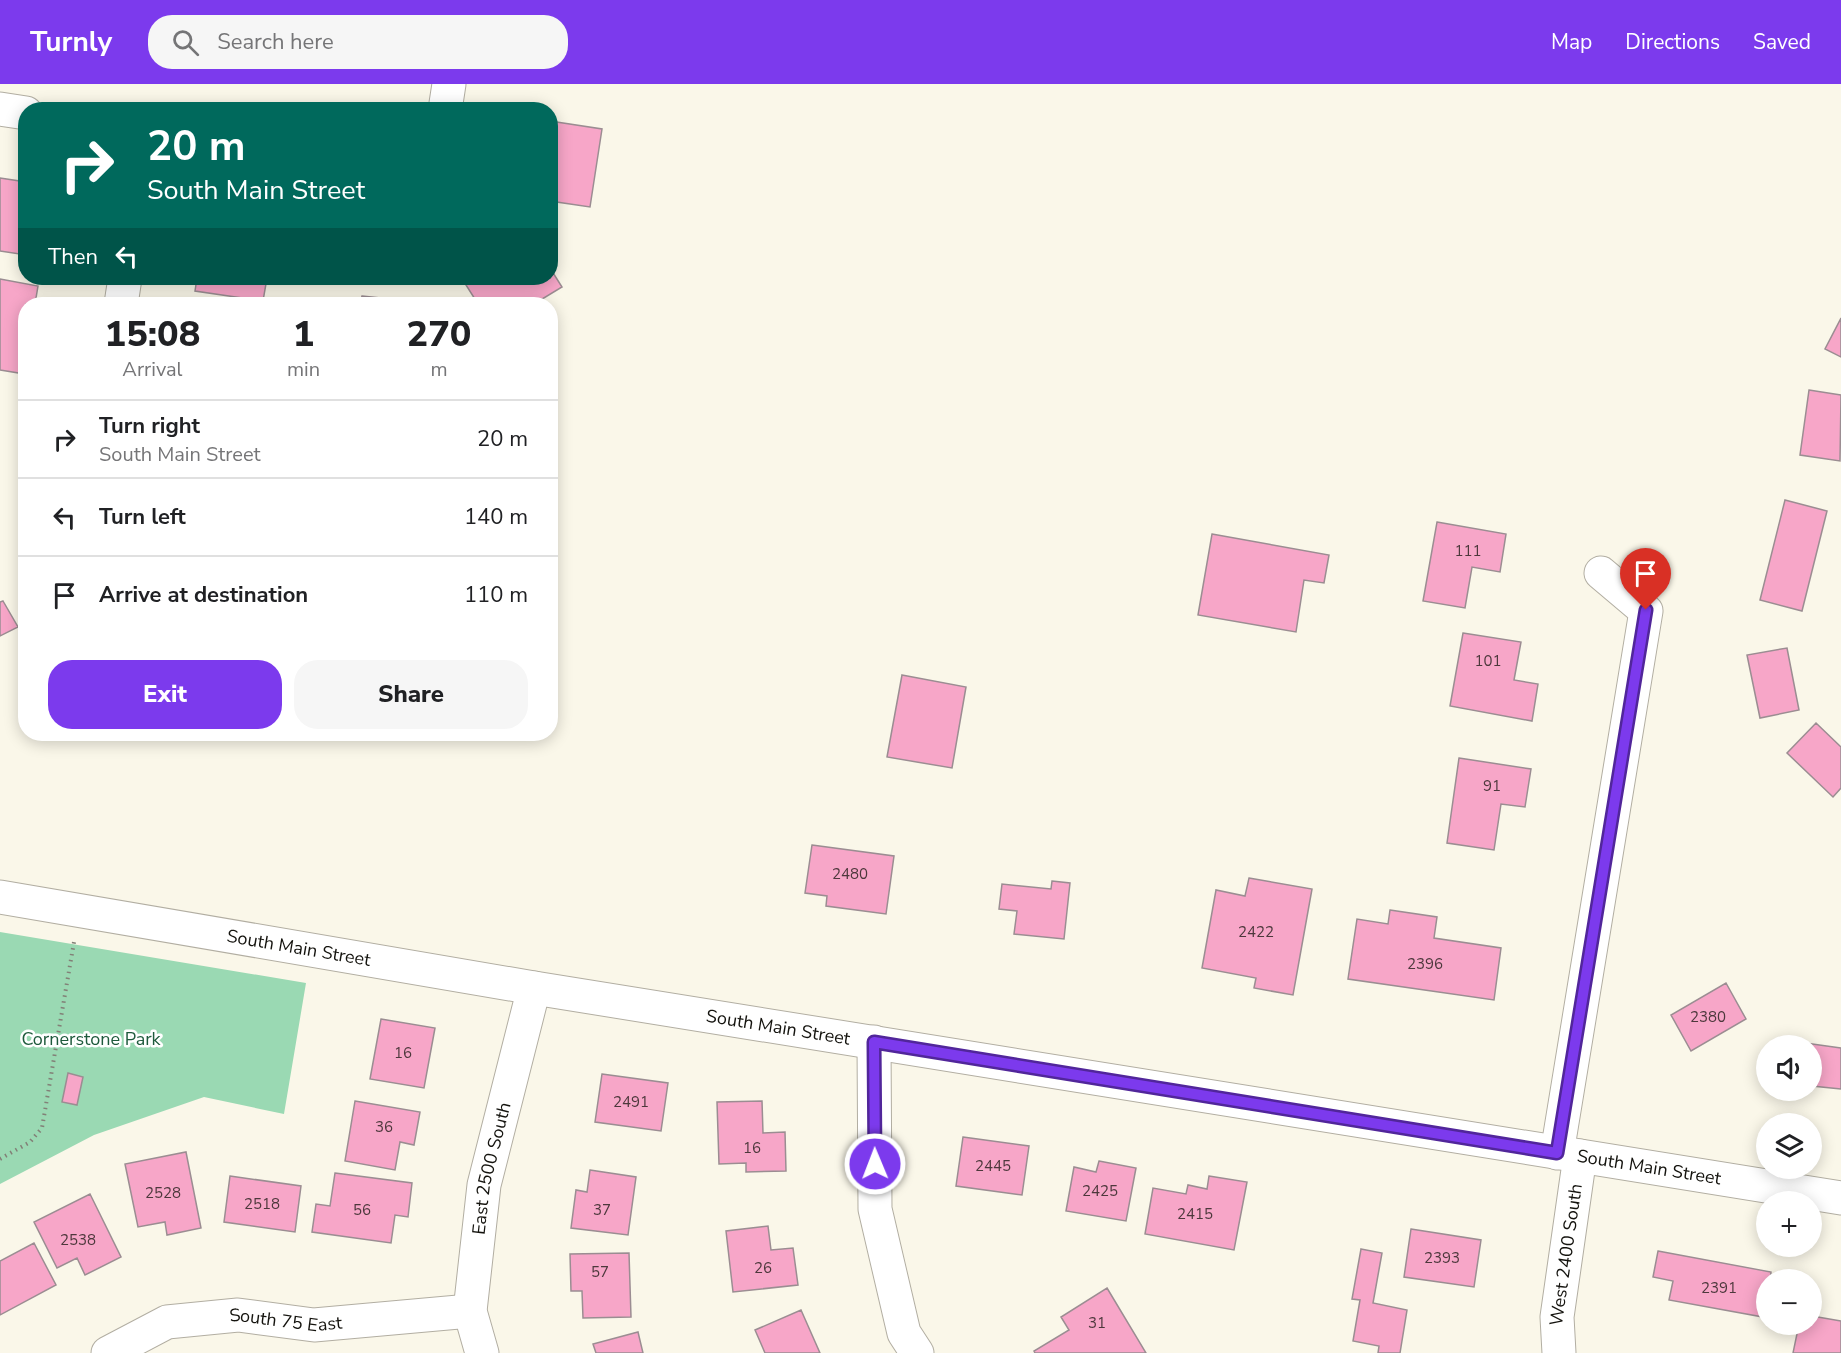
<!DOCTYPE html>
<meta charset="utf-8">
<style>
body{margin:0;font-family:"Nunito Sans",sans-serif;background:#f6f6f6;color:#202124;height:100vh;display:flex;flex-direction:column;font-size:22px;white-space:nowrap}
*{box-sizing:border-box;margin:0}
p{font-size:20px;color:#757577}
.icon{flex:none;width:33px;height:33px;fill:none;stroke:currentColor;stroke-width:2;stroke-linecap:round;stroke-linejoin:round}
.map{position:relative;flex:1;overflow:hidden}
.panel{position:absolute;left:18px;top:213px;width:540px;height:444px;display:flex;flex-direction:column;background:#fff;border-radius:24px;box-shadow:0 3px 15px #0003}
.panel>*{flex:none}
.hud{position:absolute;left:18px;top:18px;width:540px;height:183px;border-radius:24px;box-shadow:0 3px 15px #0003;background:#00695c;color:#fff;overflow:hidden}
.controls{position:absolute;left:1756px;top:951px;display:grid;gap:12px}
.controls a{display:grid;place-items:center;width:66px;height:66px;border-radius:50%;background:#fff;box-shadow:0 3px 15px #0003;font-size:30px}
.pin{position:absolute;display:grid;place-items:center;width:51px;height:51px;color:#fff;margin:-62px -26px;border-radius:50% 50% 50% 0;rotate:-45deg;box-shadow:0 0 6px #0007}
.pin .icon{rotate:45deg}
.me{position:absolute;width:66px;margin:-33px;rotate:359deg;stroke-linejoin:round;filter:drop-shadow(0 0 4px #0008)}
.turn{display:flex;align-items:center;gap:21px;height:126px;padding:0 30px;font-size:27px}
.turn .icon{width:78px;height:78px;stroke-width:2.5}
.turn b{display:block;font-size:42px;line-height:51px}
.then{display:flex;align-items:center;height:57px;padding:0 30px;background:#0003;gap:12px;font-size:22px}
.eta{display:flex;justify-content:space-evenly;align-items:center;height:102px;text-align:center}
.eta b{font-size:36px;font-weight:800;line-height:42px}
.cta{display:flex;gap:12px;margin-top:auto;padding:12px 30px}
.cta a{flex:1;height:69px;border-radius:24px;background:#7c3aed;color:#fff;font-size:24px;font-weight:800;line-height:69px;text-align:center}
.cta a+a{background:#f6f6f6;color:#202124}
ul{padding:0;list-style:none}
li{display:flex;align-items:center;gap:18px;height:78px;padding:0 30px;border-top:2px solid #e0e0e0}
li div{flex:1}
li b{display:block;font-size:22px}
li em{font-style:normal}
header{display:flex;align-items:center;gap:36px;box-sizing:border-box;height:84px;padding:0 30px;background:#7c3aed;color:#fff}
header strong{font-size:28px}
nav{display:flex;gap:33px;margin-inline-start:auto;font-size:21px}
.search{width:420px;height:54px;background:#f6f6f6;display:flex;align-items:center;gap:15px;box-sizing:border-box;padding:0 21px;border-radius:24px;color:#757577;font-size:22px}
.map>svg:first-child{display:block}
</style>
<header>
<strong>Turnly</strong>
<div class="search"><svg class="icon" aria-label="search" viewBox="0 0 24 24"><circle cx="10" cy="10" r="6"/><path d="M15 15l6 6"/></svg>Search here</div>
<nav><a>Map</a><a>Directions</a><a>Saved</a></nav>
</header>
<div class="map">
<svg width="1841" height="1269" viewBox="0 0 1841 1269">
<rect width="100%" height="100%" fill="#faf7e9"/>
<path fill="#9ad9b3" d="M0 848 306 899 284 1030 204 1013 94 1051 0 1100Z"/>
<path fill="#f7a6c8" stroke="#9b8d92" stroke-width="1.5" d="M550 37 602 45 590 123 550 117Z
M0 94 26 98V171L0 167Z
M550 184 562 203 534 220H478L466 201 478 194H550Z
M197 194H267L263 217 195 207Z
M0 195 38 202 35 220H26L25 290 0 286Z
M362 212 380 214 379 220H360Z
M1841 234V273L1825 265Z
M1809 306 1841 311 1840 377 1800 371Z
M1785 416 1827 427 1802 527 1760 516Z
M1437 438 1506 450 1500 488 1472 483 1465 524 1423 517Z
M1212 450 1329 471 1324 499 1304 496 1296 548 1198 531Z
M3 517 18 543 0 552V518Z
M1463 549 1521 558 1514 596 1538 600 1532 637 1450 622Z
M1787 564 1799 626 1760 634 1747 571Z
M902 591 966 603 952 684 887 673Z
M1816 639 1841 663V704L1833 713 1787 669Z
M1459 674 1531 685 1525 723 1501 720 1494 766 1447 759Z
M812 761 894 772 886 830 826 822 827 812 805 809Z
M1249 794 1312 805 1293 911 1254 904 1256 894 1202 884 1216 806 1245 812Z
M1052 797 1070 799 1064 855 1014 850 1017 827 999 825 1002 800 1051 805Z
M1390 826 1437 833 1434 854 1501 864 1494 916 1348 895 1357 835 1388 840Z
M1726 899 1746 935 1691 967 1671 931Z
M381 935 435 944 424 1004 370 995Z
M1798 958 1841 964V1005L1812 1002V962H1797Z
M68 989 83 993 77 1021 62 1018Z
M602 990 668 999 661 1047 595 1038Z
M355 1017 420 1028 414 1061 400 1058 395 1086 345 1077Z
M762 1017 763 1049 785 1048 786 1087 746 1088V1079L719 1080 717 1018Z
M963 1053 1029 1062 1022 1111 956 1102Z
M186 1068 201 1144 167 1151 165 1138 138 1143 125 1080Z
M1099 1077 1136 1084 1126 1137 1066 1127 1074 1083 1096 1088Z
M590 1086 636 1093 628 1151 571 1144 576 1106 587 1108Z
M335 1089 412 1099 408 1133 395 1131 391 1159 312 1148 316 1120 330 1122Z
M230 1092 301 1102 295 1148 224 1138Z
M1209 1092 1247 1098 1234 1166 1145 1150 1153 1104 1186 1110 1188 1101 1207 1105Z
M90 1110 121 1173 85 1191 77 1174 57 1184 34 1138Z
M768 1142 771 1166 793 1164 798 1201 733 1208 726 1147Z
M1411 1145 1481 1156 1474 1203 1404 1193Z
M34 1159 56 1201 0 1231V1177Z
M1361 1165 1382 1169 1373 1219 1407 1226 1400 1269H1378L1379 1262 1353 1257 1360 1216 1352 1215Z
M1658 1167 1771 1188 1770 1196H1767L1763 1233 1669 1216 1673 1197 1653 1193Z
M629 1169 631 1233 583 1234 582 1207H571L570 1170Z
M1107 1204 1146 1269H1035L1034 1267 1069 1246 1061 1233Z
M801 1226 820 1269H765L755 1246Z
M1812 1232 1841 1237V1269H1793L1799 1240H1812Z
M638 1248 643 1269H596L593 1260Z"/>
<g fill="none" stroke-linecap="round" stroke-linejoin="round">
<defs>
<g id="street">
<path d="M0 25 26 29"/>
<path d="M445 26 449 0"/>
<path d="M121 220 125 194"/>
<path d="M874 958 875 1125 904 1249 917 1269"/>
<path d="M1557 1069 1646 527 1601 489"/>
<path id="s1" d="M108 1269 167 1238 238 1231 314 1241 470 1227"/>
<path id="s2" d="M482 1269 470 1227 484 1101 534 904"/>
<path id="s3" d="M1559 1269 1557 1233 1580 1072"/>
</g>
<g id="secondary">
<path id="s4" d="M0 813 534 904 1841 1114"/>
</g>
</defs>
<use href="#street" stroke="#b2aea2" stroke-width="35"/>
<use href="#secondary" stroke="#b2aea2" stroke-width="35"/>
<path stroke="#828077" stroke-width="4" stroke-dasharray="1.5 4.5" stroke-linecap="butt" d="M0 1075 30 1058 42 1044 74 858"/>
<use href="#street" stroke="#fff" stroke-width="33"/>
<use href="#secondary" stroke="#fff" stroke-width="33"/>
</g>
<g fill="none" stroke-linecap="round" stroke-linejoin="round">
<defs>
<path id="route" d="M875 1080 874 958 1557 1069 1646 526"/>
</defs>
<use href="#route" stroke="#51269a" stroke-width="15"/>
<use href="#route" stroke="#7c3aed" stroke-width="10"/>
</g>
<g text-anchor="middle" stroke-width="5" stroke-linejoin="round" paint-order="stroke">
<g font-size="15" fill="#4d383c">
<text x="1468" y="472">111</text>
<text x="1488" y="582">101</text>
<text x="1492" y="707">91</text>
<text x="850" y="795">2480</text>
<text x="1256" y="853">2422</text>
<text x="1425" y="885">2396</text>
<text x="1708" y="938">2380</text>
<text x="403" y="974">16</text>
<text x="631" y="1023">2491</text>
<text x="384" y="1048">36</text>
<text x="752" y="1069">16</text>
<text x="993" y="1087">2445</text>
<text x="1100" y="1112">2425</text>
<text x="163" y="1114">2528</text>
<text x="262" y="1125">2518</text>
<text x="362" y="1131">56</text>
<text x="602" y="1131">37</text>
<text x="1195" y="1135">2415</text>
<text x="78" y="1161">2538</text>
<text x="1442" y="1179">2393</text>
<text x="763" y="1189">26</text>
<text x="600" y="1193">57</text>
<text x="1719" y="1209">2391</text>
<text x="1097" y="1244">31</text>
</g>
<g font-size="18" fill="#14130e" stroke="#fff">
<text dy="6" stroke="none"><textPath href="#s4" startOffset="303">South Main Street</textPath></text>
<text dy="6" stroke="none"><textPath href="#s4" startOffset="789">South Main Street</textPath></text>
<text dy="6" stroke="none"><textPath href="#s4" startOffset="1671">South Main Street</textPath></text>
<text dy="6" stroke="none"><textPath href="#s2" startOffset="188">East 2500 South</textPath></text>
<text dy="6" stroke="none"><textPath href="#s3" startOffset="99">West 2400 South</textPath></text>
<text dy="6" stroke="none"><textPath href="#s1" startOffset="186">South 75 East</textPath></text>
</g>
<g font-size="18" fill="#1e5a3c" stroke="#fff">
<text x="91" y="961">Cornerstone Park</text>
</g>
</g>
</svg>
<div class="controls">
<a><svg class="icon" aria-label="sound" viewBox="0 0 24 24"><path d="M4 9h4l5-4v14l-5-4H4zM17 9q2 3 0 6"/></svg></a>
<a><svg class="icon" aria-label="layers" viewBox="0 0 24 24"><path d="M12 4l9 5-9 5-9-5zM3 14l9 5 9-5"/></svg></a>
<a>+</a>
<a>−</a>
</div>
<div class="pin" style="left:1646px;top:526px;background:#d93025"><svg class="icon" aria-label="arrive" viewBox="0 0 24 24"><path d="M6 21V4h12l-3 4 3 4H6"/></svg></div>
<svg class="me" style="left:875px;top:1080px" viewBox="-20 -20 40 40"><circle r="17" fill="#7c3aed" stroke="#fff" stroke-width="3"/><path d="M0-11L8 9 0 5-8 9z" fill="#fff"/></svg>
<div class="hud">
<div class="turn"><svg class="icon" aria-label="right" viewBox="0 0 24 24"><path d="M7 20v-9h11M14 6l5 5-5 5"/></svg><div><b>20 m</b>South Main Street</div></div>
<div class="then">Then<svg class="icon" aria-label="left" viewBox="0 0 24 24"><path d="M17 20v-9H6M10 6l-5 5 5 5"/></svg></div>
</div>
<section class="panel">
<div class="eta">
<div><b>15:08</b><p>Arrival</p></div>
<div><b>1</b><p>min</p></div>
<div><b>270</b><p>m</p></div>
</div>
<ul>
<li><svg class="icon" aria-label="right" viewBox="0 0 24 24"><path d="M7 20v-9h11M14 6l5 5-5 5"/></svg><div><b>Turn right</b><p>South Main Street</p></div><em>20 m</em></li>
<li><svg class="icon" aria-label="left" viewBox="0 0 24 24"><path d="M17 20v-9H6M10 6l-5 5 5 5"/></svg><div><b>Turn left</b></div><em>140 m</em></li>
<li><svg class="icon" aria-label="arrive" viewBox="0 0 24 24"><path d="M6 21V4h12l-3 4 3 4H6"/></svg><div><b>Arrive at destination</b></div><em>110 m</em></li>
</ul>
<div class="cta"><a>Exit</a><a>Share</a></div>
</section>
</div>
